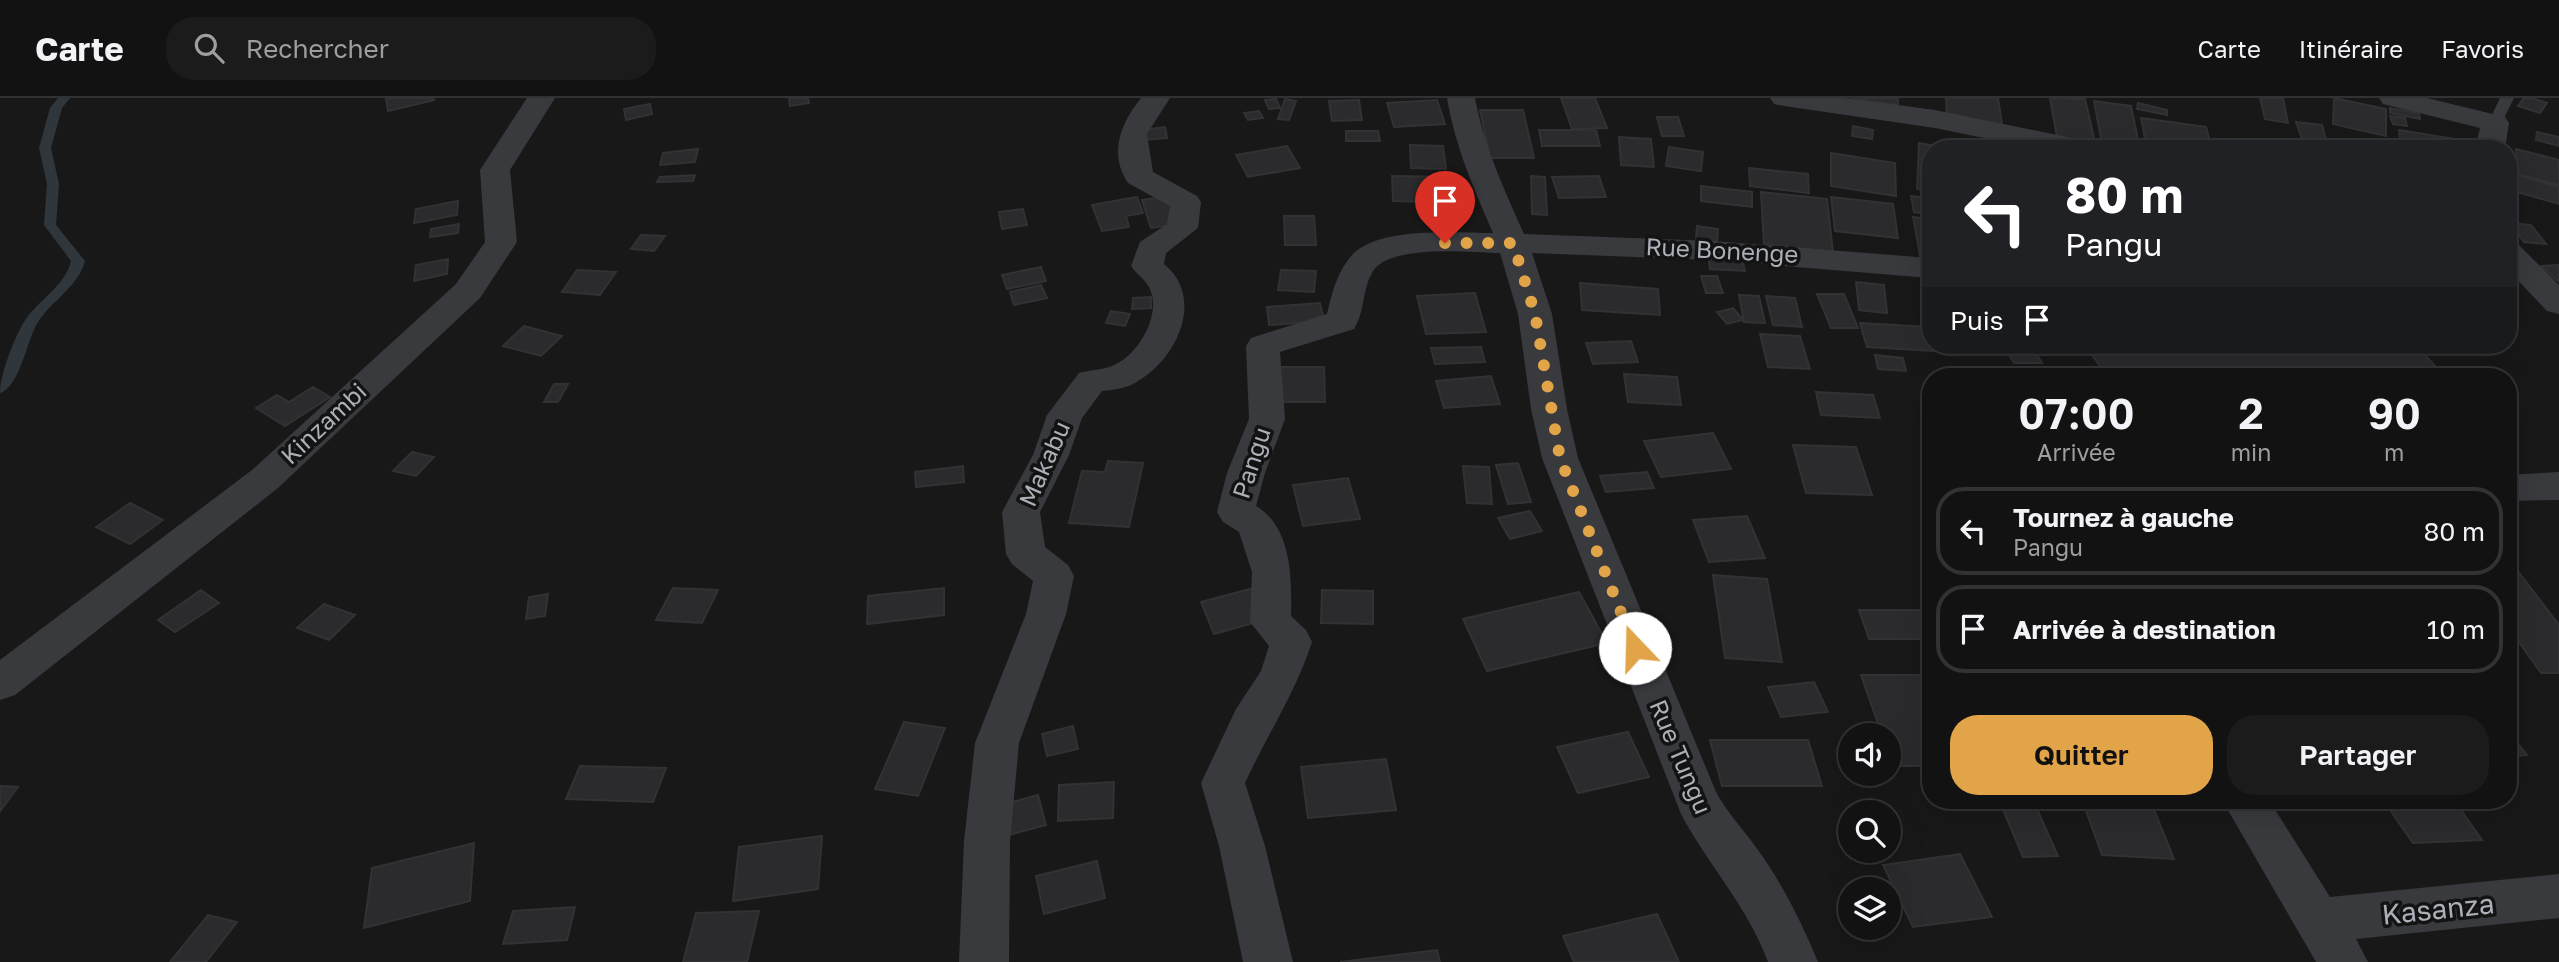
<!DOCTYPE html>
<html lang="fr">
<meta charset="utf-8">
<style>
body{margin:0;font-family:"Golos Text",sans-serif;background:#1b1b1c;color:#f1f3f6;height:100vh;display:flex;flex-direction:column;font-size:26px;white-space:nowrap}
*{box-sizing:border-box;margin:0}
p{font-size:23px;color:#9c9ea0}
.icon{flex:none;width:38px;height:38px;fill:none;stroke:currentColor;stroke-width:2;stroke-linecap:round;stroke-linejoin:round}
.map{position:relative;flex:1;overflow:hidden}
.panel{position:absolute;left:1922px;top:270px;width:595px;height:441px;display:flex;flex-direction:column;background:#121213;border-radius:28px;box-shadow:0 7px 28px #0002,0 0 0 2px #313233}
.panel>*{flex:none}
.guide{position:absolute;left:1922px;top:42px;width:595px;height:214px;border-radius:28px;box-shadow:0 7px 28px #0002,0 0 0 2px #313233;background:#202124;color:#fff;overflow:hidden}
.tools{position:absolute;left:1838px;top:625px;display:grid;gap:14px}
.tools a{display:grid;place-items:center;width:63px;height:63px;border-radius:50%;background:#121213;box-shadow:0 7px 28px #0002,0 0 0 2px #313233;font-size:35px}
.pin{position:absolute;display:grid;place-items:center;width:60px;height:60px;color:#fff;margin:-72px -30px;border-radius:50% 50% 50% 0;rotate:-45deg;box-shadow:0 0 7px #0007}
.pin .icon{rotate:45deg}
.me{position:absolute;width:77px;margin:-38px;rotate:339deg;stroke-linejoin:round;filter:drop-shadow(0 0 5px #0008)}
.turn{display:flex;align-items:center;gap:24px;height:147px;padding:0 28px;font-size:32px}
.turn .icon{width:91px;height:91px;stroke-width:2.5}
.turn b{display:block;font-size:49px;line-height:60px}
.then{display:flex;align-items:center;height:66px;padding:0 28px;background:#0003;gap:14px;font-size:26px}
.eta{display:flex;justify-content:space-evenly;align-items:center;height:119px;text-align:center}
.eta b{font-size:42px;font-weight:600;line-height:49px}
.button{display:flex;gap:14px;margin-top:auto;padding:14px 28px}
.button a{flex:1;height:80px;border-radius:28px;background:#e1a448;color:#111;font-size:28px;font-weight:600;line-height:80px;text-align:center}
.button a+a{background:#1b1b1c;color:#f1f3f6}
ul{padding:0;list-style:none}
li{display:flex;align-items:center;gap:21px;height:88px;margin:0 14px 10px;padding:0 14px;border:4px solid #313233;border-radius:28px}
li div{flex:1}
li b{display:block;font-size:26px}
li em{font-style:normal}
header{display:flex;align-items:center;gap:42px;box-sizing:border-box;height:98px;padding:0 35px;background:#121213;border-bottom:2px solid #313233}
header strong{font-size:33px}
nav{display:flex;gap:38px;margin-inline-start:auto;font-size:24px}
.search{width:490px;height:63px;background:#1b1b1c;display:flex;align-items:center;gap:18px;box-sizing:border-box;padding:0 24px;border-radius:28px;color:#9c9ea0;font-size:26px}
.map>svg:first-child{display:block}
</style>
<header>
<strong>Carte</strong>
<div class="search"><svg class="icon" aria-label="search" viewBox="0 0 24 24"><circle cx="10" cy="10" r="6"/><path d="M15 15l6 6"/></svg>Rechercher</div>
<nav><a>Carte</a><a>Itinéraire</a><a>Favoris</a></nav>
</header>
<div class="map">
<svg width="2559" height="864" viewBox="0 0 2559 864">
<rect width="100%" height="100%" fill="#181819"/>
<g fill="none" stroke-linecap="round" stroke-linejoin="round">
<path fill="#2f373c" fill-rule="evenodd" d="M58 0H70L62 10 51 50 59 86 56 127 85 163C78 189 52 202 38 224 27 241 20 289 0 295 0 276 16 234 28 218 42 200 66 186 71 163L44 127 47 86 39 50 50 10Z"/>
</g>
<path fill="#2b2b2d" stroke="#323235" stroke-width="2" d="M386 0H433L434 2 388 13Z
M789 0H808L809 5 790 8Z
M1561 0H1595L1607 30 1572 31Z
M1851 0H1898V7Z
M1946 0H1998L2002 26 1947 18Z
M2050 0 2085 1 2095 44 2057 39Z
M2260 0H2283L2288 25 2265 21Z
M2334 0 2386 11V38L2333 26Z
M2524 0H2532L2547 5 2540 15 2518 8Z
M1276 1 1280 10 1269 11 1265 2Z
M1285 1 1296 3 1289 22 1278 21Z
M1359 2 1362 22 1332 23 1329 3Z
M1437 2 1445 26 1394 29 1387 5Z
M2094 3 2131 8 2140 51H2103Z
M2138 5 2167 12V17L2137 11Z
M650 6 652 16 626 22 624 11Z
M2390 10 2419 15 2420 21 2390 15Z
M1480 12H1523L1534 60H1490Z
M1259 13 1263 20 1248 22 1244 15Z
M2390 18 2405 20 2407 28 2393 26Z
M1657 19H1678L1684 38H1662Z
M2141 20 2206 29 2212 51H2147Z
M2296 24 2322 27 2327 45 2302 41Z
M1853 28 1873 32 1872 41 1852 38Z
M1165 29 1167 40 1142 42 1140 32Z
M1539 32H1596L1600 48H1542Z
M2399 32 2462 42 2463 51 2401 50Z
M1346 33H1378L1380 43H1346Z
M2537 34 2559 39V48L2536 42Z
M1619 39 1651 41 1654 69 1621 67Z
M2296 43 2314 45 2316 51H2300Z
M1919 45 1953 51H1930V93L1917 91Z
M1410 47 1443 48 1446 71 1411 70Z
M1287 48 1300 70 1248 79 1236 57Z
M1669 49 1703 54 1701 73 1666 68Z
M698 51 695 64 660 67 663 55Z
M2516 51 2559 62V87L2517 76Z
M1831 55 1895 65 1896 98 1831 88Z
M1749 70 1808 76 1809 95 1750 88Z
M695 77 693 83 657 84 660 79Z
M2518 77 2559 89V106L2514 93Z
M1392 78 1459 79 1462 105 1393 103Z
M1531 78 1545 79 1547 117 1532 116Z
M1599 78 1606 99 1559 100 1552 79Z
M1701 88 1752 94V109L1701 103Z
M1761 94 1827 101 1833 154 1764 146Z
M1169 98 1178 126 1151 130 1142 102Z
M1911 98 1930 100V116L1914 114Z
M1137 99 1143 115 1126 118 1129 129 1102 133 1092 107Z
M1831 99 1893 106 1898 140 1835 133Z
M458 103 457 117 414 125 416 111Z
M1023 111 1027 127 1002 131 999 114Z
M1284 118H1314L1316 147H1285Z
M1913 119 1930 121V164L1921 163Z
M2510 125 2531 127 2546 146 2524 144Z
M459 126 458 135 430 139 431 131Z
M1697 128 1718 131 1717 144 1696 141Z
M641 137 665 138 654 153 631 151Z
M1708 157 1742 160 1745 173 1710 171Z
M448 161 447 176 414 183 416 167Z
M2559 167V184L2541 168Z
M1041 169 1046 183 1007 191 1002 177Z
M577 172 616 174 600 197 562 194Z
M1281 172 1316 173 1314 194 1278 192Z
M1701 178H1717L1723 195H1706Z
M1856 184 1884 187 1887 215 1859 212Z
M1580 185 1658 191 1660 217 1582 212Z
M1041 187 1047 200 1014 207 1010 194Z
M1475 195 1486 234 1426 236 1417 198Z
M1817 196H1844L1858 230H1831Z
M1739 197 1759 198 1765 225 1744 224Z
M1766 198 1795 200 1802 229 1773 227Z
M1151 199V210L1132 211 1133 200Z
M1320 205 1324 223 1269 227 1267 209Z
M1733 210 1743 222 1727 226 1717 214Z
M1111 213 1130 216 1125 228 1106 225Z
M1860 225 1930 229V247H1964L1967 255 1867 249Z
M524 228 562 238 541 258 503 248Z
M1760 236 1800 238 1810 271 1768 269Z
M1631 243 1638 264 1593 266 1586 245Z
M2003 247H2031L2042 265H2014Z
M2085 247H2416L2444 278H2107Z
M1481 249 1485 264 1435 266 1431 250Z
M1875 257 1903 260 1906 273 1878 271Z
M1279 269H1324L1325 304H1279Z
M1624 276 1677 279 1681 307 1628 304Z
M1491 278 1500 306 1444 310 1436 283Z
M554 286H568L558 304H544Z
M313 289 330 299 285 328 256 310 277 297 289 304Z
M1816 294 1873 297 1880 320 1821 317Z
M1713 335 1731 371 1661 379 1644 343Z
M1793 347 1856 349 1872 397 1806 395Z
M412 354 434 359 416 378 393 373Z
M1108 363 1143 365 1129 429 1069 425 1082 373 1105 374Z
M1518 365 1531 404 1508 406 1496 367Z
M963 368 964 384 916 389 915 374Z
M1463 368 1489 369 1492 406 1467 405Z
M1647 374 1654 390 1606 394 1600 378Z
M1348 380 1360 421 1303 428 1293 387Z
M130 405 163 422 130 446 96 429Z
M1530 413 1542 433 1510 441 1498 420Z
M1747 418 1765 460 1709 464 1693 422Z
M2508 460 2559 527V575H2541L2508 529Z
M1713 477 1767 481 1782 564 1725 560Z
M673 490 718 492 702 525 656 522Z
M944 490V517L867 526 868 498Z
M1254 490 1267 521 1214 536 1201 504Z
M201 492 219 505 175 534 158 522Z
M1322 492 1373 493V526L1321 525Z
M1579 494 1607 545 1487 573 1463 521Z
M548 496 545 518 526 521 529 499Z
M324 506 355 517 329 542 297 530Z
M1859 512H1925L1930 526V541H1869Z
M1861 577H1923L1930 596V668H1892L1888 637H1882Z
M1814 584 1828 614 1781 619 1768 589Z
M904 624 945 630 918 698 875 691Z
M1073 628 1078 651 1047 658 1042 636Z
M2508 633 2527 657 2508 659Z
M1628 634 1649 679 1578 695 1557 649Z
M1710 642H1808L1822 688H1722Z
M1386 661 1396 712 1308 720 1301 669Z
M580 668 666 670 653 704 566 701Z
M1114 684 1113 720 1058 723 1059 687Z
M0 688 18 689 0 713Z
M1038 697 1046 727 1005 738 998 708Z
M1999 702H2033L2058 758 2023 759Z
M2082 702H2150L2174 761 2102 757Z
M2383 702H2454L2482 742 2413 745Z
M822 738 818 791 733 803 739 749Z
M474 745 470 803 364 830 372 770Z
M1960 756 1992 819 1913 829 1883 767Z
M1097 763 1105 800 1044 816 1036 778Z
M575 809 567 842 503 846 513 813Z
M759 813 747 864H683L696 815Z
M1657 816 1679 864H1574L1563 838Z
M208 817 237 824 206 864H170Z
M1437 852 1440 864H1340Z"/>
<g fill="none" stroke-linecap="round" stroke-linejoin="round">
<path fill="#393a3e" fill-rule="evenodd" d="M2500 0H2514L2500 28H2490L2488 25Z"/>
<path fill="#393a3e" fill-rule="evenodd" d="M527 0H555L510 72 517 144 480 200 278 390 15 597 0 602V562L252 372 456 186 485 144 480 72Z
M1141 0H1170L1147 36 1153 74 1197 98 1201 104 1198 130 1166 155 1164 166C1205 199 1178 260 1138 283 1128 290 1114 292 1102 293L1082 320 1069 357 1040 414 1045 449 1068 467 1074 478 1066 516 1019 645 1010 743 1009 864H959L964 743 975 645 1026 516 1033 483 1012 466 1006 456 1002 414 1033 357 1047 317 1079 275C1089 272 1102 272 1112 268 1138 258 1163 216 1149 189 1145 181 1136 176 1131 168L1140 144 1167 126 1170 108 1128 85C1108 55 1121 25 1141 0Z
M1447 0H1475C1484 48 1504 91 1524 136L1713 143 1930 160V180L1713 162 1532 155 1552 216 1567 311 1578 360 1716 694C1728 716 1744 732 1758 752 1783 787 1802 825 1818 864H1768C1748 809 1708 767 1681 716L1542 360 1531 311 1518 216 1500 155C1470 154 1391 146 1373 173 1362 191 1365 214 1354 231L1280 254 1285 321 1265 375 1256 408C1292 429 1292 482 1291 518L1306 532 1312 544C1296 594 1267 637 1245 685L1265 748 1293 864H1243L1219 748 1201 685 1236 611 1261 573 1269 548 1250 524 1252 474 1239 434 1223 424 1217 414 1227 375 1249 321 1246 248 1251 240 1327 216C1332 195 1337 174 1352 157 1379 128 1456 135 1493 135 1474 91 1455 48 1447 0Z
M1770 0H1845L1935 12 2082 42 2092 45 2096 51H2038L1935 30 1784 8 1774 6Z
M2379 0H2427L2505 19 2509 25 2505 51H2475L2480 30 2383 6Z
M2508 144 2519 147 2559 187V216L2547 213 2508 172Z
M2559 374V402L2508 403V377Z
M2222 702H2269L2330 799 2559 776V820L2356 841 2368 864H2316Z"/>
</g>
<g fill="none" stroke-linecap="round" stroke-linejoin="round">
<path stroke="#e1a448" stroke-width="12" stroke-dasharray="0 21.6" d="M1445 145H1513L1535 216 1560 360 1635 550"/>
</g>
<g text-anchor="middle" stroke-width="7" stroke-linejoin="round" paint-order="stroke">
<g font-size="24" fill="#abb0b8" stroke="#131314">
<text transform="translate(1722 153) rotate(3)" y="8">Rue Bonenge</text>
<text transform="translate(324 326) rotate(-43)" y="8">Kinzambi</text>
<text transform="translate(1252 365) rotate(-72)" y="8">Pangu</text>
<text transform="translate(1045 366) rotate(-66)" y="8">Makabu</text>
<text transform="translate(1680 659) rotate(67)" y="8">Rue Tungu</text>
</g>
<g font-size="28" fill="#abb0b8" stroke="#131314">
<text transform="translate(2438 811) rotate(-6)" y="10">Kasanza</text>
</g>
</g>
</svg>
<div class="tools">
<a><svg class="icon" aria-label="sound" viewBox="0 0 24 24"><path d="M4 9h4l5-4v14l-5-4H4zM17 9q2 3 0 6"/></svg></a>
<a><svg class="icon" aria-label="search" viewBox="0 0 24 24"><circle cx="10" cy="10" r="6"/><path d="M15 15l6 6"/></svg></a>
<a><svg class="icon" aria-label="layers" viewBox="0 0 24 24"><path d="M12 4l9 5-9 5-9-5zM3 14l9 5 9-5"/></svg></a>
</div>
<div class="pin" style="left:1445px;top:145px;background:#d93025"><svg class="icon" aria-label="arrive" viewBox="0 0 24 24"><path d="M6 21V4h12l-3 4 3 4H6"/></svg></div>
<svg class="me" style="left:1635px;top:550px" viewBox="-20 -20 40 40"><circle r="19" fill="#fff"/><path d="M0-13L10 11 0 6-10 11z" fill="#e1a448"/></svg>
<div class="guide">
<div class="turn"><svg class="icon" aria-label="left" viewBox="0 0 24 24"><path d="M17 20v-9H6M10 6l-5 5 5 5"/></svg><div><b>80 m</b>Pangu</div></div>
<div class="then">Puis<svg class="icon" aria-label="arrive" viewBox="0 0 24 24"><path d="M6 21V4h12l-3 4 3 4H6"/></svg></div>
</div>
<section class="panel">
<div class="eta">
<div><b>07:00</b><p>Arrivée</p></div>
<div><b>2</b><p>min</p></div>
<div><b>90</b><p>m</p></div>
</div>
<ul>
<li><svg class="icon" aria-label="left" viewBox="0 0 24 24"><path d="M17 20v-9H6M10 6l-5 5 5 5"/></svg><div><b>Tournez à gauche</b><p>Pangu</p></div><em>80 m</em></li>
<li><svg class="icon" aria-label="arrive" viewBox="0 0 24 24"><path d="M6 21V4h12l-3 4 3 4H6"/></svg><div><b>Arrivée à destination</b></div><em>10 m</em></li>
</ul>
<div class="button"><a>Quitter</a><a>Partager</a></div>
</section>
</div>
